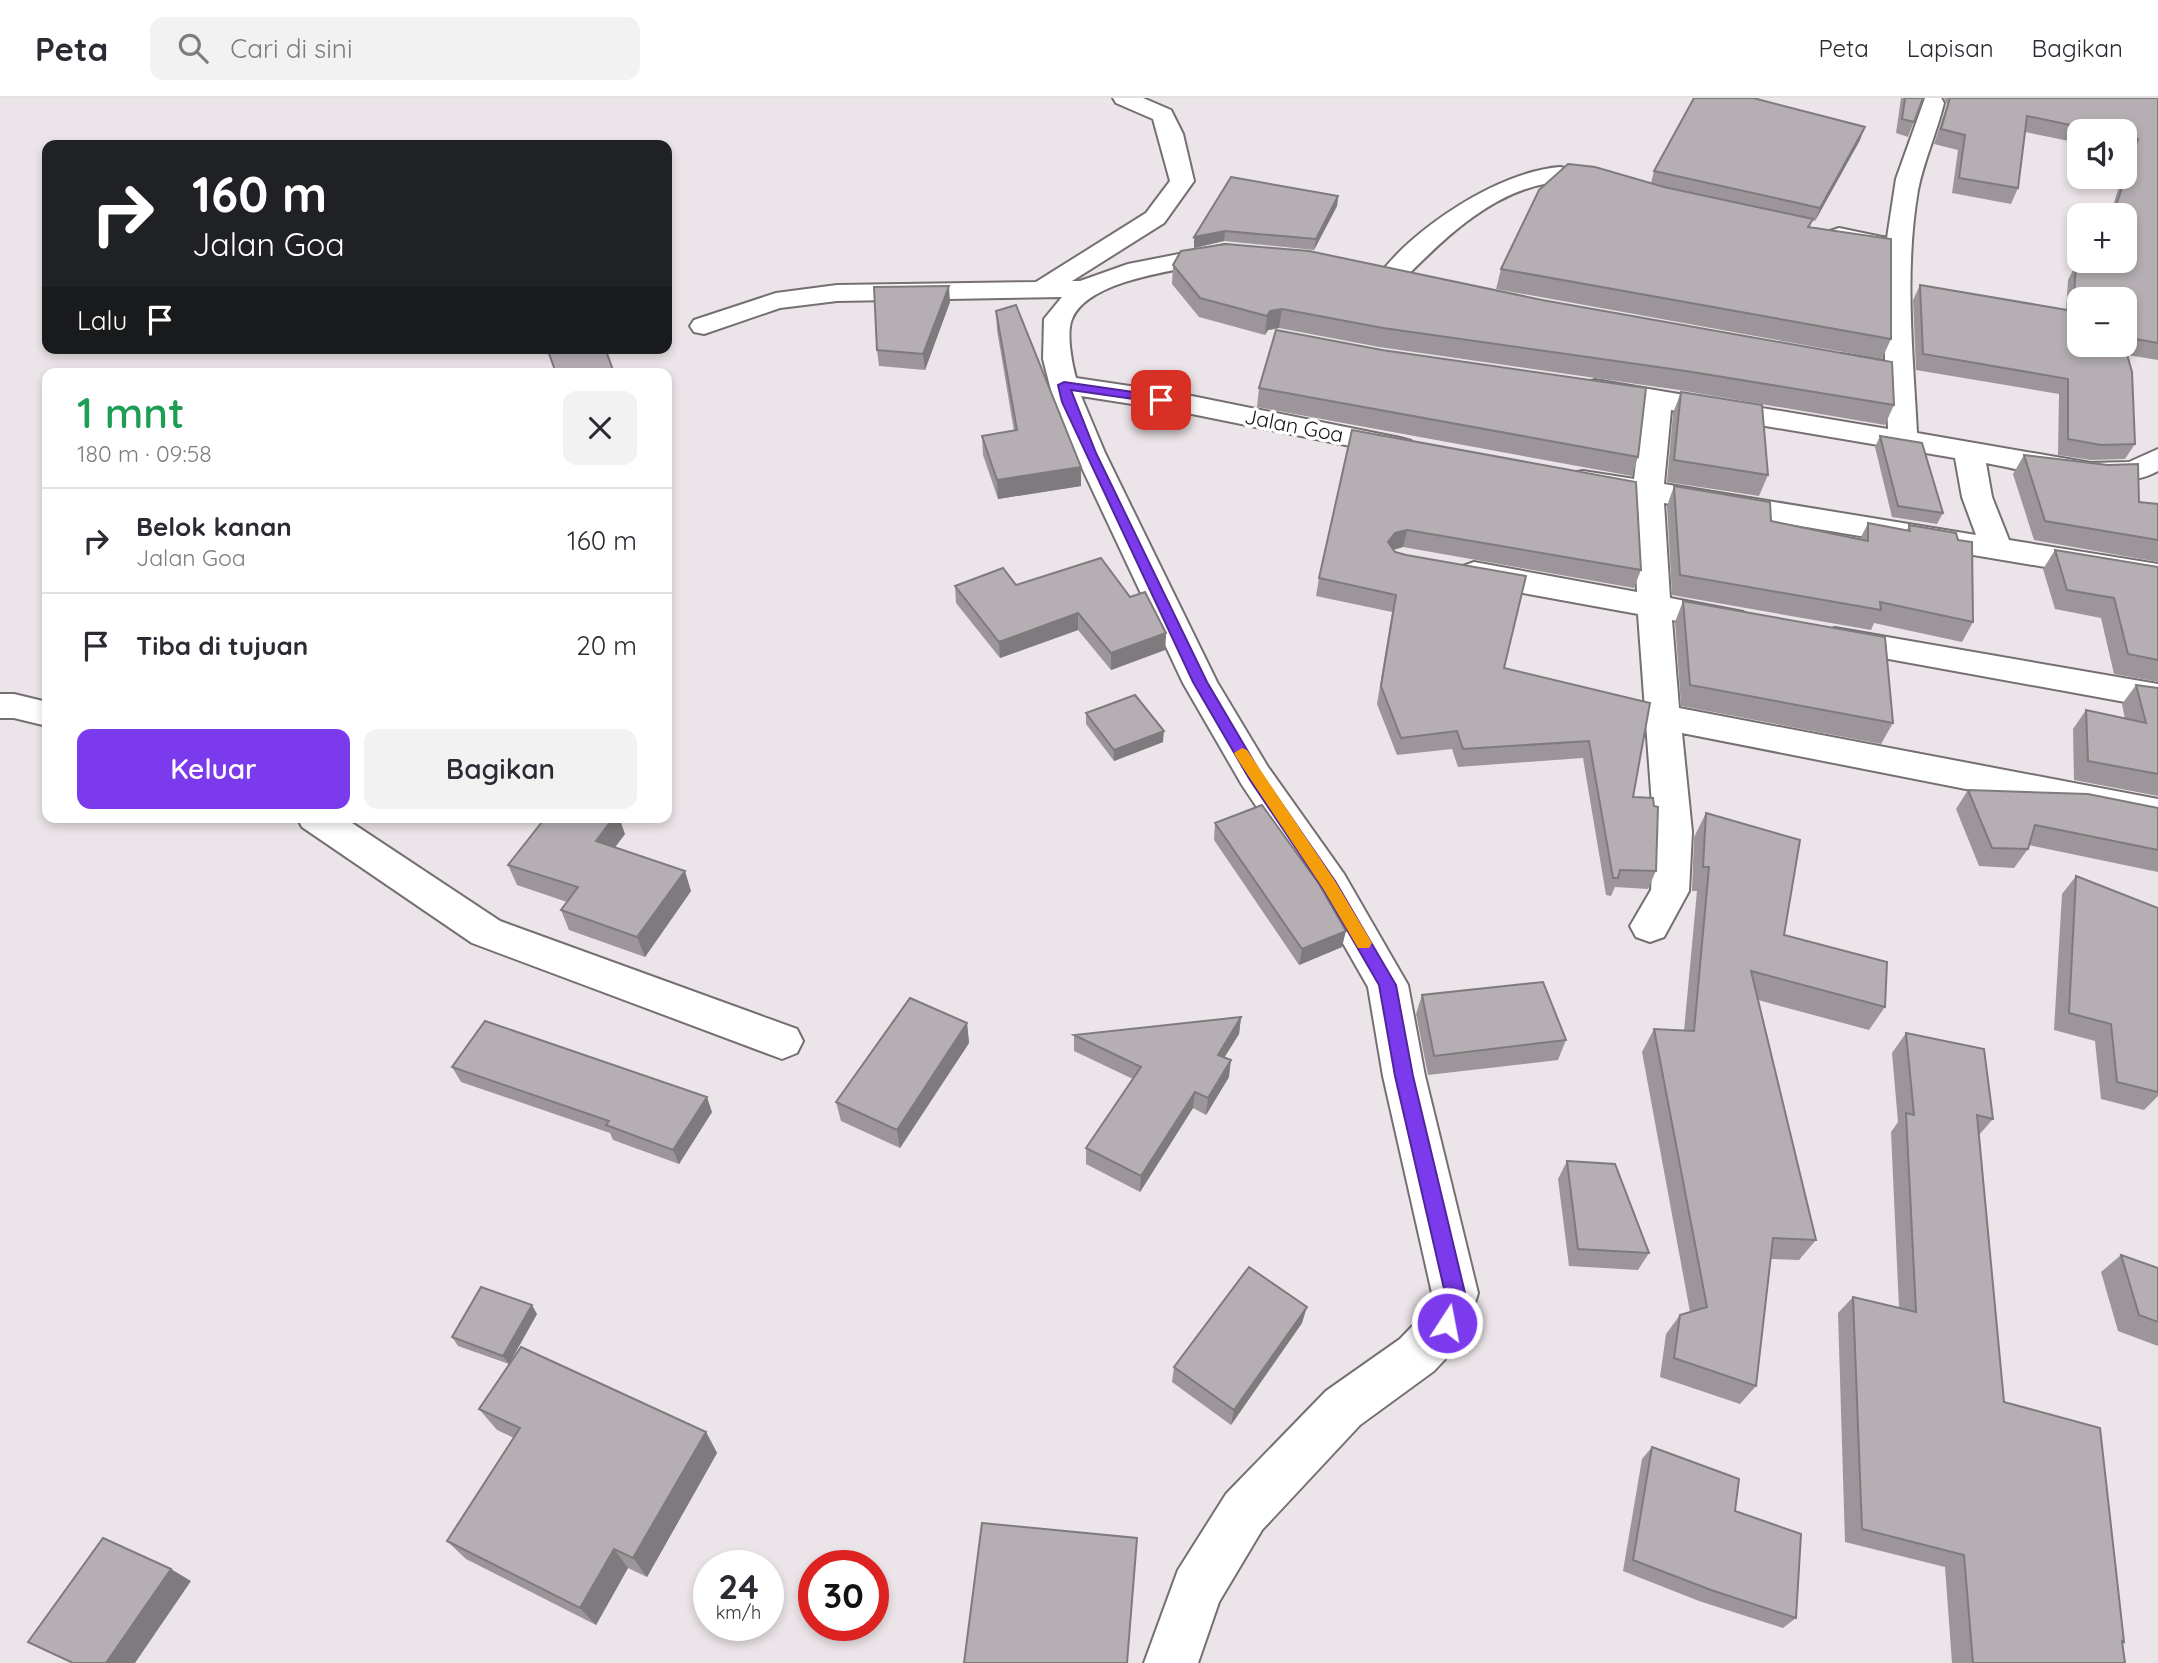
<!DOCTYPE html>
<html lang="id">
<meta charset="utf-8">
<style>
body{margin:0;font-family:Quicksand,sans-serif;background:#f2f2f3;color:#2b2b33;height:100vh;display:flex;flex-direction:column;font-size:26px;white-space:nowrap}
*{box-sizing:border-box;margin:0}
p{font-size:23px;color:#7c7c81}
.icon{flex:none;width:38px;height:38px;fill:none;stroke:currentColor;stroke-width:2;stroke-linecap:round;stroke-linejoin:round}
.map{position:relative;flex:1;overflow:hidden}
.drawer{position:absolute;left:42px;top:270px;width:630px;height:455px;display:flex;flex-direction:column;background:#fff;border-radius:14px;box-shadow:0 4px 10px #0003}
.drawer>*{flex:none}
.hud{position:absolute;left:42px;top:42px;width:630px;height:214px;border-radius:14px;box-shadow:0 4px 10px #0003;background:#202124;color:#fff;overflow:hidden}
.buttons{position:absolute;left:2067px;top:21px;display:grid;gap:14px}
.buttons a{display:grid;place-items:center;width:70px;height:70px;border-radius:14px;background:#fff;box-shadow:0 4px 10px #0003;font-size:35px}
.speed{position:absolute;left:693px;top:1452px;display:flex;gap:14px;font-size:35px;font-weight:700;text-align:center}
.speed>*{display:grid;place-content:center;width:91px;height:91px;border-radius:50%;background:#fff;box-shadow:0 4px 10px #0003;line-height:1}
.speed small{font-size:18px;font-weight:400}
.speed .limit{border:10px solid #d22;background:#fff;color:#111}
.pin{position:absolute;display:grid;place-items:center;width:60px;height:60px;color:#fff;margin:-30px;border-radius:14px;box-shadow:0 4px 10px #0006}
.me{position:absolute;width:77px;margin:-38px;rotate:11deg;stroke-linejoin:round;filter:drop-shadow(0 0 5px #0008)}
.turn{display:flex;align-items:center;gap:24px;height:147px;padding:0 35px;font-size:32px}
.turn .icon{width:91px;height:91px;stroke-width:2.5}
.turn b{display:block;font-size:49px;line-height:60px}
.then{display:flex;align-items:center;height:66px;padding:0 35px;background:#0003;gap:14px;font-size:26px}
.round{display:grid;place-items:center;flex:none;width:74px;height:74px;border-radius:14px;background:#f2f2f3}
.overview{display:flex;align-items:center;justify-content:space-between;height:119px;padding:0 35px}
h1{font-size:42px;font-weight:600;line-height:52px;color:#1e9e55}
.primary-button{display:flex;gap:14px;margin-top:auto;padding:14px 35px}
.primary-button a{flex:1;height:80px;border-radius:14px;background:#7c3aed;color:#fff;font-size:28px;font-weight:600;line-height:80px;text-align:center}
.primary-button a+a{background:#f2f2f3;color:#2b2b33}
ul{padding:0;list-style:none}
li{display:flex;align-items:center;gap:21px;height:105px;padding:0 35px;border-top:2px solid #e1e1e2}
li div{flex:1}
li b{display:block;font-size:26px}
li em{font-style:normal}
header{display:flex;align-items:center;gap:42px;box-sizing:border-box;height:98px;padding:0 35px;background:#fff;border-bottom:2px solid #e1e1e2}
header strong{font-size:33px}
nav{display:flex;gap:38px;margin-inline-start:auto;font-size:24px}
.search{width:490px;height:63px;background:#f2f2f3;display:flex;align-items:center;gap:18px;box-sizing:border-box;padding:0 24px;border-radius:14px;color:#7c7c81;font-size:26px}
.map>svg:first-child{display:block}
</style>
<header>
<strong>Peta</strong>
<div class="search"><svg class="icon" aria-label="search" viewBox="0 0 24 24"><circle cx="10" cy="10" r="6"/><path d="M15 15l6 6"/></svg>Cari di sini</div>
<nav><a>Peta</a><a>Lapisan</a><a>Bagikan</a></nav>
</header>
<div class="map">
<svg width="2158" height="1565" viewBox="0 0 2158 1565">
<rect width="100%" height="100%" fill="#ebe4e8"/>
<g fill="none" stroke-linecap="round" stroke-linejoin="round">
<defs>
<path id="minor" d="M1113 0H1143L1171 12 1183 36 1194 83 1164 125 1072 183H1080L1128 166 1225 147 1234 149 1238 155 1234 161C1192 171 1090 178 1072 221 1066 235 1072 266 1076 280L1177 295 1400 340 1411 343 1415 349 1411 355 1400 358 1177 313 1081 298 1105 355 1217 584 1268 669 1344 776 1408 887 1425 978 1478 1195 1464 1241 1434 1273 1360 1327 1262 1432 1219 1504 1198 1565H1144L1178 1472 1226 1396 1326 1293 1400 1241 1427 1213 1432 1195 1383 978 1368 889 1316 798 1242 687 1183 585 1075 355 1054 304 1043 261 1044 221 1062 199 837 203 780 210 704 236 694 234 690 228 694 222 776 195 837 187 1036 184 1146 115 1170 83 1153 21 1116 5Z
M1925 0H1941L1944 5C1937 34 1924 62 1918 92 1904 173 1913 255 1917 335L2091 365 2129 364 2158 351V373C2113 398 2035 374 1986 365L1992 399 2009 442 2158 466V488L1664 405 1670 500 1743 514 1748 522 1743 530 1731 533 1672 522 1679 610 2158 701V729L1682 635 1692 734 1689 793 1664 839 1650 844 1636 839 1630 828 1651 792 1654 734 1638 516 1474 486 1463 482 1458 475 1463 468 1474 464 1637 494 1633 400 1572 389 1568 382 1572 375 1583 373 1634 381 1643 308 1585 297 1581 291 1585 285 1595 282 1888 331 1886 281 1832 270 1828 264 1832 258 1842 256 1885 263V155L1830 143 1826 138 1830 133 1839 130 1887 140 1896 81ZM1671 312 1955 360 1962 399 1976 437 1664 386Z
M1560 69 1615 80 1618 85 1615 90C1594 95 1572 82 1551 85 1491 93 1440 144 1399 186L1390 188 1381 186 1377 180C1411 131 1500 73 1560 69Z
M1835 530 2158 586V610L1823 549 1818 541 1823 533Z
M0 596H14L47 604V628L14 620H0Z
M297 719H343L500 823 797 931 803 943 797 955 782 961 472 845 302 729Z"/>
</defs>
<use href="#minor" stroke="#756f73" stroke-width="4"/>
<use href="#minor" fill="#fff" fill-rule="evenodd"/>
</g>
<path fill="#9c969a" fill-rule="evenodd" d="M1694 0H1759L1758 1 1860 42 1815 123 1812 122 1809 130 1891 241 1882 261 1496 191 1501 171 1651 85 1654 73Z
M1901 0H1923L1908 39 1896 35Z
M1944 0H2158V262L2127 257 2135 346 2125 361 2091 362 2058 357 2059 296 1916 272 1913 202 1920 187 2066 212 2068 182 2076 166 2093 169 2095 163H2124V117H2110L2122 79H2124V73L2130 56 2124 55V33H2079V45L2025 34 2018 90 2011 106 1952 95 1958 52 1934 46 1947 6ZM2124 201V247H2079Z
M1338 98 1337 108 1314 152 1224 143 1194 150V139Z
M1173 167 1894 307 1885 327 1679 292 1379 249 1279 230 1268 232 1265 237 1199 219 1172 186Z
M950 204 925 272 879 268 877 252Z
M996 213 1081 369V388L998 401 983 357 982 338 1014 333 997 232Z
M1259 290 1638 359 1632 378 1257 309Z
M1681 294 1768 377 1759 398 1667 384 1673 315Z
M1352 332 1641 472 1634 490 1403 449 1394 452 1504 570 1650 605 1633 699 1656 773 1648 791 1615 789 1611 798 1606 797 1583 660 1458 669 1452 651 1397 657 1377 606 1392 514 1316 498 1319 480Z
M1880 338 1943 415 1937 426 1892 419 1875 349Z
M2024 357 2139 404 2158 406V464L2034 442 2013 376Z
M1674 388 1771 423 1860 441 1868 425 1907 432 1909 427 1973 524 1962 544 1874 525 1871 532 1672 497 1667 408Z
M2055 452 2158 469V584L2114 576 2101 520 2055 511 2043 471Z
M1016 487 1130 499 1166 535 1165 552 1111 572 1078 532 1000 560 956 505 955 488Z
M1683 503 1893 625 1881 646 1681 608 1675 524Z
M2136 587 2158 590V698L2074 682 2073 631 2086 612 2125 621 2122 606Z
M1086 615 1163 644 1114 663 1086 626Z
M1968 692 2158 710V774L2029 747 2028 751 2014 770 1979 768 1956 711Z
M1706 715 1784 837 1885 909 1869 932 1758 902 1816 1142 1799 1162 1771 1161 1756 1288 1740 1306 1660 1279 1666 1236 1680 1217 1690 1214 1642 954 1654 931 1684 933 1697 793H1692L1694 739Z
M1215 725 1342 849 1299 867 1214 742Z
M625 736 615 749 691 793 645 859 569 832 561 812 567 804 517 787 508 767Z
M2076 778 2158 810V998L2144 1012 2101 1001 2095 943 2054 932 2062 796Z
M1422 897 1566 942 1558 962 1428 977 1416 916Z
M1241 919 1239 936 1224 959 1229 979 1206 1017 1193 1010 1140 1094 1086 1066V1050L1133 981 1074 953V937Z
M967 925 969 945 900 1050 841 1023 836 1004Z
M1906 935 1993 1021 1979 1037 2004 1304 2124 1544 2122 1545 2125 1565H1952L1945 1469 1845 1444 1838 1215 1853 1199 1899 1210 1891 1034 1898 1024 1892 955Z
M452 969 712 1014 679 1066 613 1042 610 1035 461 984Z
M1567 1063 1649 1155 1638 1172 1569 1168 1558 1081Z
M2121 1157 2158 1170V1248L2118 1233 2101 1174Z
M537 1216 509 1266 458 1248 452 1239Z
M1302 1225 1231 1327 1172 1284 1174 1269Z
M479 1311 706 1334 717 1355 647 1479 628 1470 596 1527 466 1461 447 1443 514 1340 497 1332Z
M1652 1349 1735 1413 1796 1520 1783 1530 1699 1503 1623 1473 1642 1361Z"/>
<path fill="#7f7a7d" d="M1865 29 1860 42 1815 123 1820 110Z
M1338 98 1337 108 1314 152 1316 141Z
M1225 133 1224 143 1194 150V139Z
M949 188 950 204 925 272 923 256Z
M1282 211 1279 230 1268 232 1265 237 1267 218 1270 213Z
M1081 369V388L998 401 997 382Z
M1407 432 1403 449 1391 452 1388 444 1395 435Z
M1078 515V532L1000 560 999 544Z
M1166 535 1165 552 1111 572V555Z
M1164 633 1163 644 1114 663V652Z
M614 719H619L625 736 604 764 596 743Z
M685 773 691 793 645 859 637 839Z
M1346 833 1342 849 1299 867 1302 851Z
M1241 919 1239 936 1216 973 1218 957Z
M967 925 969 945 900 1050 897 1032Z
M1231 962 1229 979 1206 1017 1208 1000Z
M1195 994 1193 1010 1140 1094 1141 1078Z
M707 999 712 1014 679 1066 673 1052Z
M532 1207 537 1216 509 1266 503 1258Z
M1307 1209 1302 1225 1231 1327 1234 1312Z
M706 1334 717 1355 647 1479 633 1460Z
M614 1451 628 1470 596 1527 580 1510Z
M171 1471 191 1483 135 1565H106Z"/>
<path fill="#b5afb3" stroke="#7f7a7d" stroke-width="2" d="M1694 0H1753L1865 29 1820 110 1654 73Z
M1905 0H1923L1914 24 1902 21Z
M1950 0H2158V245L2124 239V201H2079V247H2124V246L2132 274 2135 346 2101 347 2068 341V281L1923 256 1920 187 2073 213 2076 166 2096 170 2098 163H2124V117H2113L2138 41 2124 39V33H2099L2027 18 2018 90 1959 80 1965 37 1941 31Z
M1568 66 1595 69 1664 89 1813 121 1808 129 1891 141V241L1501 171 1539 92Z
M1231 79 1338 98 1316 141 1225 133 1194 139Z
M1226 146 1309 153 1542 202 1892 264 1894 307 1686 273 1383 230 1282 211 1270 213 1267 218 1200 200 1173 167 1181 153Z
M949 188 923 256 877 252 874 189Z
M1016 207 1081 369 997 382 982 338 1017 332 996 213Z
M1276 232 1382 252 1646 290 1638 359 1259 290Z
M547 250H605L614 275H556Z
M1681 294 1762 307 1768 377 1674 362Z
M1352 332 1636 384 1641 472 1407 432 1395 435 1388 444 1395 454 1406 457 1526 478 1504 570 1650 605 1633 699 1653 700 1654 708 1658 709 1656 773 1620 772 1618 780H1613L1589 643 1463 651 1457 633 1401 640 1381 588 1396 497 1319 480Z
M1880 338 1922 345 1943 415 1898 408Z
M2024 357 2108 367 2138 366 2139 404 2158 406V442L2045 423Z
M1674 388 1770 404 1771 423 1868 443V425L1910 433 1909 427 1956 435 1958 442 1972 444 1973 524 1880 504 1881 512 1680 477Z
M2055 452 2158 469V562L2128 556 2114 500 2067 492Z
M1101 460 1130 499 1145 494 1166 535 1111 555 1078 515 999 544 955 488 1003 470 1016 487Z
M1683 503 1885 539 1893 625 1690 587Z
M2136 587 2158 590V676L2088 663 2086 612 2146 625Z
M1135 597 1164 633 1114 652 1086 615Z
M1968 692 2088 696 2158 710V752L2035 727 2028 751 1992 750Z
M1262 707 1319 786 1346 833 1302 851 1215 725Z
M1706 715 1800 742 1784 837 1887 864 1885 909 1751 873 1816 1142 1773 1140 1756 1288 1674 1260 1680 1217 1707 1209 1654 931 1694 933 1709 769H1703Z
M546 719H614L596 743 685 773 637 839 561 812 578 789 508 767Z
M2076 778 2158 810V994L2117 984 2111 926 2069 915Z
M1543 884 1566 942 1434 958 1422 897Z
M910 900 967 925 897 1032 836 1004Z
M1241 919 1218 957 1231 962 1208 1000 1195 994 1141 1078 1086 1050 1141 969 1074 937Z
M485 923 707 999 673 1052 606 1027 609 1023 452 969Z
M1906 935 1984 951 1993 1021 1977 1017 2004 1304 2100 1330 2124 1544 2122 1543 2125 1565H1973L1964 1457 1862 1431 1853 1199 1916 1214 1906 1015 1914 1017Z
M1567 1063 1615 1066 1649 1155 1578 1151Z
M2121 1157 2158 1170V1224L2139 1217Z
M1249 1169 1307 1209 1234 1312 1174 1269Z
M481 1189 532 1207 503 1258 452 1239Z
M521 1249 706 1334 633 1460 614 1451 580 1510 447 1443 520 1330 479 1311Z
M1652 1349 1739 1381 1735 1413 1801 1436 1796 1520 1711 1492 1633 1462Z
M982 1425 1137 1440 1127 1565H964Z
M103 1440 171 1471 106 1565H73L28 1544Z"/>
<path fill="#7c3aed" stroke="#51269a" stroke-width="2" d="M1064 284 1161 298 1167 302 1161 305 1071 292 1096 355 1207 584 1260 674 1335 783 1396 887 1413 978 1465 1195 1454 1231 1447 1234 1440 1231 1437 1225 1445 1195 1395 978 1379 887 1324 792 1250 682 1193 584 1062 304 1058 287Z"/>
<path fill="#f59e0b" d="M1242 650 1247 652 1335 783 1372 845 1369 850H1358L1324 792 1236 659 1234 655Z"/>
<g text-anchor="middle" stroke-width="7" stroke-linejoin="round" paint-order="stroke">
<g font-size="21" fill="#161415" stroke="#fff">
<text transform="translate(1294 328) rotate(11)" y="7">Jalan Goa</text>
</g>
</g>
</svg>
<div class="buttons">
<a><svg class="icon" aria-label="sound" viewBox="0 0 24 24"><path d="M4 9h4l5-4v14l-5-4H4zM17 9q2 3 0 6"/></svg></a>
<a>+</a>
<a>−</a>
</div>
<div class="speed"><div>24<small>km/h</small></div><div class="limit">30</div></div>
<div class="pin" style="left:1161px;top:302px;background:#d93025"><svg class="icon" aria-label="arrive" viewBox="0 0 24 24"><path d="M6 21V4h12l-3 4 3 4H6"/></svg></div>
<svg class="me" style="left:1447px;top:1225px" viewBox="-20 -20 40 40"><circle r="17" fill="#7c3aed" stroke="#fff" stroke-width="3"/><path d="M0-11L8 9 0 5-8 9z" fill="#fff"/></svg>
<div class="hud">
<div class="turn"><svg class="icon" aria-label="right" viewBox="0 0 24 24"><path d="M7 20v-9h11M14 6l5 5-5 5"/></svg><div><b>160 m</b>Jalan Goa</div></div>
<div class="then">Lalu<svg class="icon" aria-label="arrive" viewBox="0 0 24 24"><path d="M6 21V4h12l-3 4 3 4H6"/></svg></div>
</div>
<section class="drawer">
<div class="overview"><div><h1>1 mnt</h1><p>180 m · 09:58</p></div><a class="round"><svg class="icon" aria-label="close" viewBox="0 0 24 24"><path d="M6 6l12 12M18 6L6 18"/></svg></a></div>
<ul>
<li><svg class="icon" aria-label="right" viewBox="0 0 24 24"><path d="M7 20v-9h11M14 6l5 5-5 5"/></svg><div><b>Belok kanan</b><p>Jalan Goa</p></div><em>160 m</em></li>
<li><svg class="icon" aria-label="arrive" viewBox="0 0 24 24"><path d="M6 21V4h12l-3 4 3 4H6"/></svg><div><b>Tiba di tujuan</b></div><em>20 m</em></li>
</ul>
<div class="primary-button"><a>Keluar</a><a>Bagikan</a></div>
</section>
</div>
